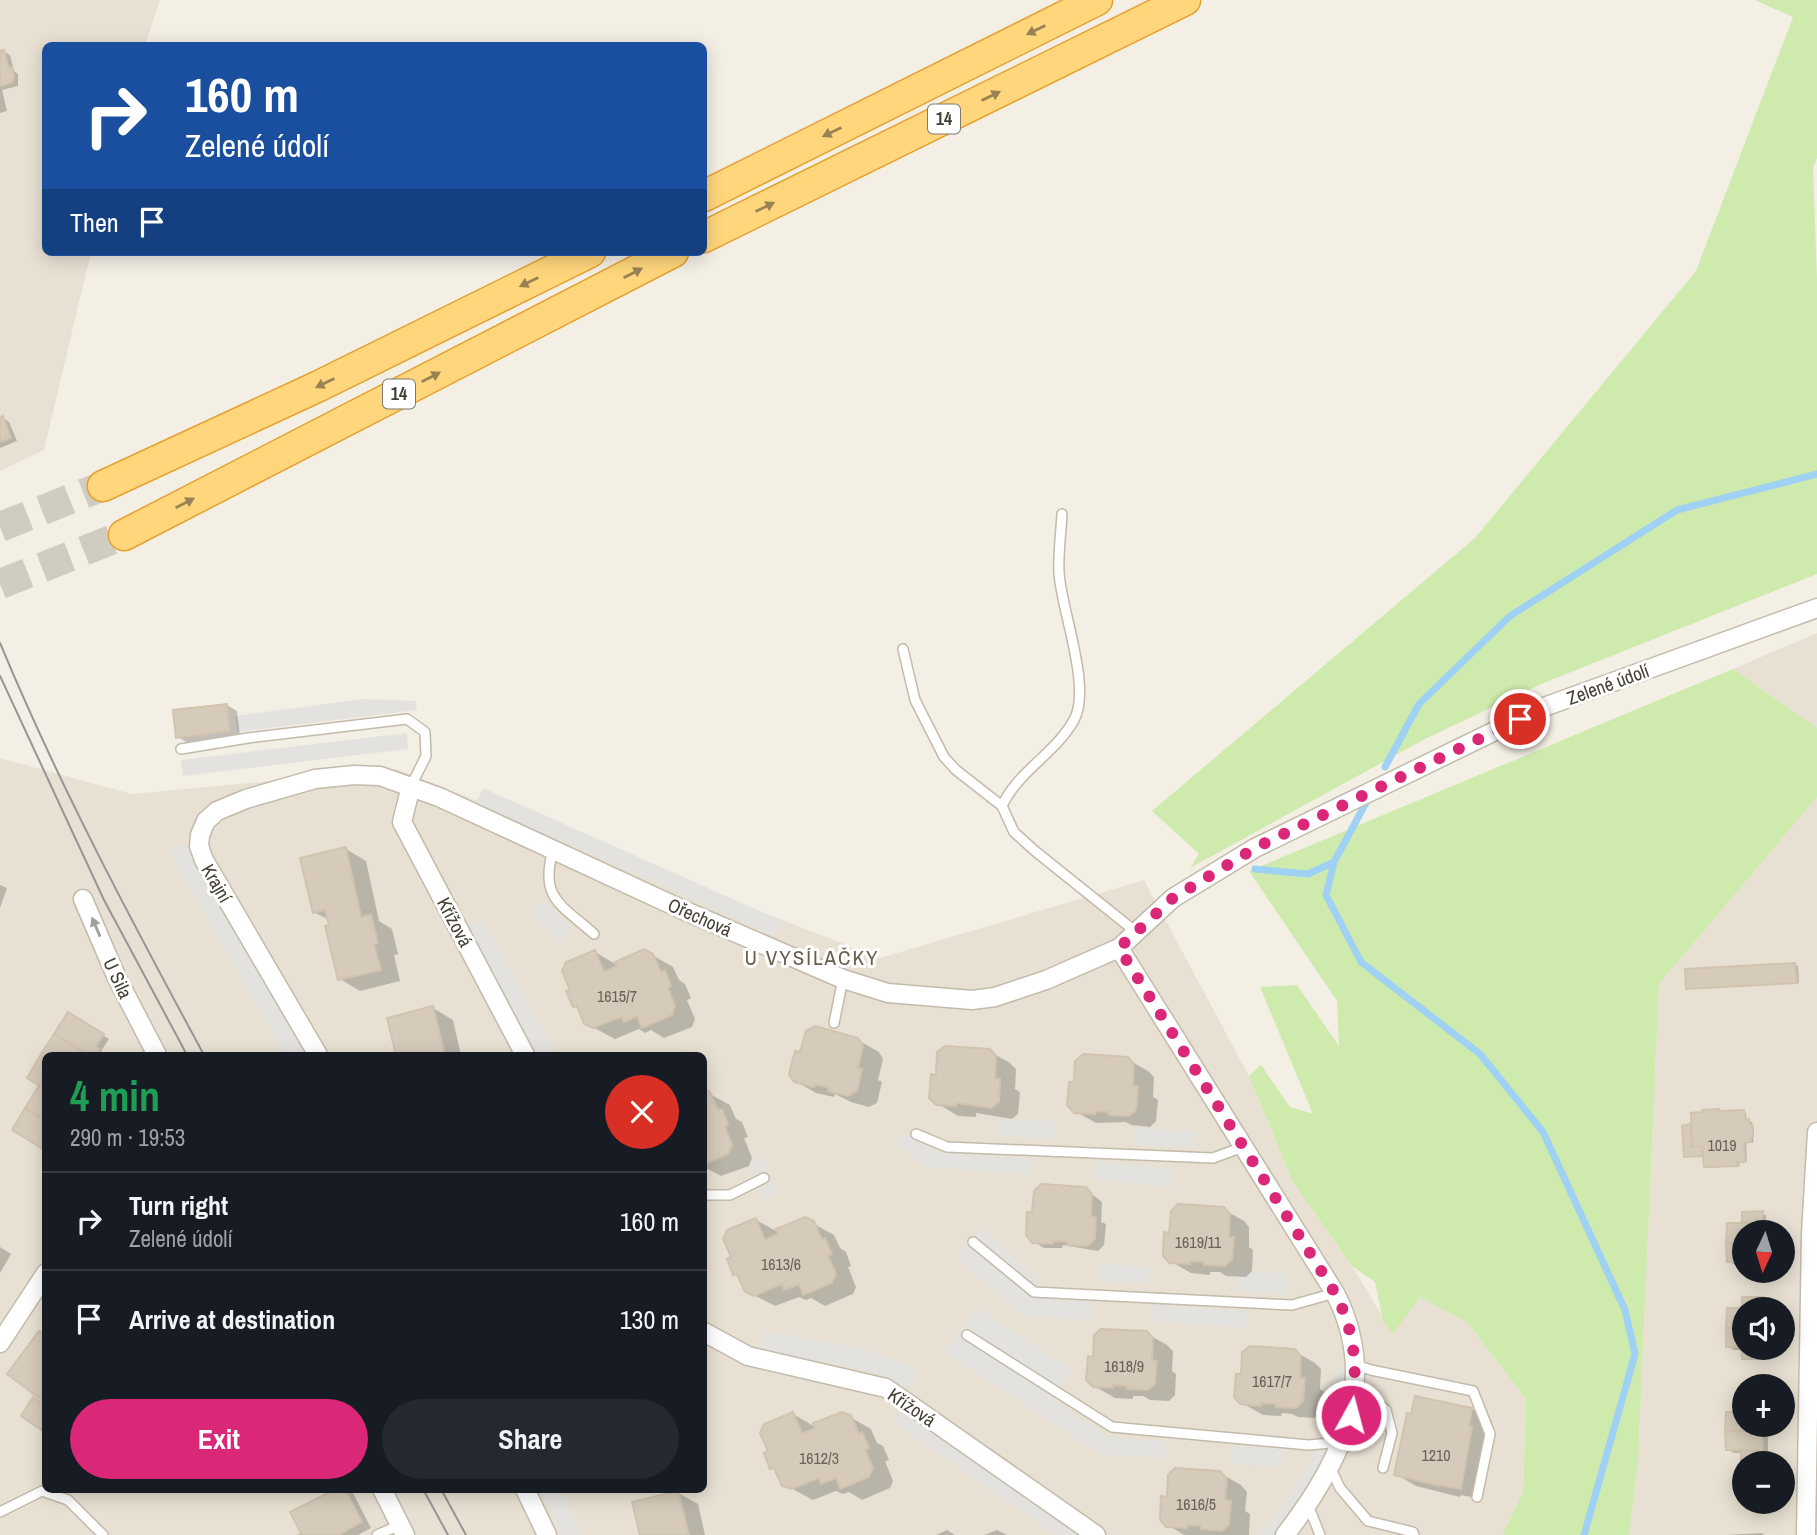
<!DOCTYPE html>
<meta charset="utf-8">
<style>
body{margin:0;font-family:"Archivo Narrow",sans-serif;background:#242831;color:#f1f3f6;height:100vh;display:flex;flex-direction:column;font-size:26px;white-space:nowrap}
*{box-sizing:border-box;margin:0}
p{font-size:23px;color:#9ea1a6}
.icon{flex:none;width:38px;height:38px;fill:none;stroke:currentColor;stroke-width:2;stroke-linecap:round;stroke-linejoin:round}
.map{position:relative;flex:1;overflow:hidden}
.drawer{position:absolute;left:42px;top:1052px;width:665px;height:441px;display:flex;flex-direction:column;background:#171b24;border-radius:10px;box-shadow:0 4px 18px #0003}
.drawer>*{flex:none}
.hud{position:absolute;left:42px;top:42px;width:665px;height:214px;border-radius:10px;box-shadow:0 4px 18px #0003;background:#1a4fa0;color:#fff;overflow:hidden}
.needle{width:46px;rotate:184deg}
.tools{position:absolute;left:1732px;top:1220px;display:grid;gap:14px}
.tools a{display:grid;place-items:center;width:63px;height:63px;border-radius:50%;background:#171b24;box-shadow:0 4px 18px #0003;font-size:35px}
.pin{position:absolute;display:grid;place-items:center;width:60px;height:60px;color:#fff;margin:-30px;border:4px solid #fff;border-radius:50%;box-shadow:0 2px 7px #0007}
.me{position:absolute;width:77px;margin:-38px;rotate:7deg;stroke-linejoin:round;filter:drop-shadow(0 0 5px #0008)}
.turn{display:flex;align-items:center;gap:24px;height:147px;padding:0 28px;font-size:32px}
.turn .icon{width:91px;height:91px;stroke-width:2.5}
.turn b{display:block;font-size:49px;line-height:60px}
.then{display:flex;align-items:center;height:66px;padding:0 28px;background:#0003;gap:14px;font-size:26px}
.round{display:grid;place-items:center;flex:none;width:74px;height:74px;border-radius:37px;background:#242831}
.overview{display:flex;align-items:center;justify-content:space-between;height:119px;padding:0 28px}
h1{font-size:42px;font-weight:800;line-height:52px;color:#1e9e55}
.cta{display:flex;gap:14px;margin-top:auto;padding:14px 28px}
.cta a{flex:1;height:80px;border-radius:42px;background:#db2777;color:#fff;font-size:28px;font-weight:800;line-height:80px;text-align:center}
.cta a+a{background:#242831;color:#f1f3f6}
ul{padding:0;list-style:none}
li{display:flex;align-items:center;gap:21px;height:98px;padding:0 28px;border-top:2px solid #363941}
li div{flex:1}
li b{display:block;font-size:26px}
li em{font-style:normal}
.map>svg:first-child{display:block}
</style>
<div class="map">
<svg width="1817" height="1535" viewBox="0 0 1817 1535">
<rect width="100%" height="100%" fill="#f4efe5"/>
<path fill="#e8e1d3" fill-rule="evenodd" d="M0 0H160L145 45 46 46V252H91L44 450 0 471Z
M1817 633V728L1733 669Z
M0 758 132 794 396 769 880 958 1144 880 1249 1076 1293 1182 1352 1266 1393 1334 1420 1296 1467 1322 1526 1399 1523 1492 1502 1535H0ZM46 1055H704V1489H46Z
M1817 797V1535H1629L1638 1460 1659 984ZM1745 1232H1783V1270H1745ZM1745 1309H1783V1348H1745ZM1745 1386H1783V1424H1745ZM1745 1463H1783V1502H1745Z"/>
<path fill="#ceeaac" d="M1755 0H1817V158L1813 167 1817 280V574L1541 684 1425 739 1190 868 1199 854 1152 811 1475 538 1696 271 1793 17Z
M1733 669 1817 728V797L1659 984 1638 1460 1629 1535H1502L1523 1492 1526 1399 1467 1322 1420 1297 1393 1334 1383 1321 1375 1282 1352 1266 1293 1182 1249 1076 1261 1065 1290 1107 1313 1114 1260 987 1297 985 1339 1046 1337 1001 1249 871Z"/>
<path fill="#e4e2de" d="M363 699 415 701 417 710 237 732 235 716Z
M407 733 408 749 183 776 181 760Z
M483 788 782 921 775 936 476 803Z
M185 843 305 1055H285L171 856 172 849Z
M542 900 573 930 559 943 529 911Z
M483 919 557 1055H538L467 926Z
M998 1119 1056 1121 1055 1139 997 1136Z
M1134 1128 1196 1131 1195 1148 1134 1145Z
M904 1133 935 1152 1032 1158V1175L927 1167 895 1145Z
M763 1158 777 1193 762 1199 748 1164Z
M1095 1161 1173 1169 1171 1187 1093 1179Z
M981 1228 1042 1281 1030 1297 1092 1301 1091 1320 1024 1316 954 1257Z
M1100 1263 1150 1267 1148 1284 1098 1281Z
M1237 1270 1288 1274 1287 1295 1235 1290Z
M1151 1304 1248 1311 1247 1328 1150 1321Z
M978 1308 1072 1370 1052 1399 1110 1437 1166 1441 1165 1458 1101 1455 944 1352Z
M762 1331 860 1348 907 1364 920 1372 910 1388 868 1370 760 1351Z
M1349 1364V1378L1334 1445 1293 1516 1273 1535H1257L1285 1504 1301 1477 1322 1437 1334 1395 1336 1371Z
M901 1410 1081 1535H1056L892 1422Z
M1230 1445 1283 1448 1282 1467 1229 1464Z
M540 1489H560L581 1535H560Z"/>
<path fill="#0003" d="M4 52 10 55 14 71 18 74V86L2 90 7 111 0 113V53Z
M3 418 9 422 17 441 0 448V419Z
M227 705 237 711 240 736 188 743 178 737Z
M346 849 366 861 379 921 392 929 398 954 394 955 400 981 360 991 340 979 329 920 314 912Z
M0 885 7 888 0 908Z
M595 952 619 966 652 955 673 967 679 980 685 984 691 998 687 1000 695 1019 692 1027 664 1038 651 1030 645 1033 639 1029 615 1039 585 1023 580 1010 574 1006 572 990Z
M1795 965 1798 966 1799 983 1687 988Z
M433 1008 453 1020 461 1055H398L390 1019Z
M68 1014 109 1039 101 1051 104 1055H46V1149L14 1130 41 1085 29 1078Z
M858 1040 879 1052 883 1059 878 1080 882 1082 877 1103 869 1107 851 1102 835 1094 834 1097 816 1093 795 1081Z
M989 1051 1010 1063 1016 1069 1015 1089 1020 1092 1018 1114 1012 1119 976 1113V1117L958 1116 937 1103Z
M1127 1059 1148 1071 1154 1077 1153 1097 1158 1100 1156 1121 1150 1127 1131 1125 1126 1122 1096 1123 1075 1111Z
M704 1091 730 1105 736 1119 742 1122 748 1137 744 1138 752 1158 749 1166 721 1176 708 1169 704 1170Z
M1743 1112 1746 1113 1747 1121 1752 1122 1754 1128 1753 1143H1746L1747 1162 1739 1163 1740 1166 1708 1168 1705 1166 1704 1156H1685L1683 1127Z
M1085 1189 1102 1202 1101 1222 1106 1224 1104 1245 1098 1251 1063 1245 1062 1248H1044L1033 1241 1034 1214Z
M1223 1209 1244 1221 1249 1227V1247L1253 1250 1252 1271 1246 1277 1226 1276 1220 1272H1210V1275L1191 1273 1170 1261 1171 1235Z
M1744 1213 1766 1215 1765 1227 1769 1229V1232H1745V1270H1766V1275H1747L1744 1273V1265H1735L1728 1261 1744 1225Z
M805 1219 834 1235 840 1248 846 1252 851 1266 848 1267 856 1287 853 1294 825 1306 811 1298 806 1300 799 1297 775 1306 746 1291 741 1278 735 1274 733 1258 756 1220 776 1231Z
M0 1247 11 1254 0 1273Z
M1744 1298 1765 1300 1766 1309H1745V1348H1769V1350H1765V1360H1746L1744 1358V1350H1734L1728 1346 1744 1310Z
M1146 1333 1167 1345 1173 1351 1172 1371 1176 1374 1175 1395 1169 1401 1150 1400 1143 1396H1133V1399L1115 1398 1094 1386V1359Z
M1294 1351 1315 1363 1321 1369 1320 1389 1325 1392 1323 1413 1317 1418 1298 1417 1292 1414 1282 1413 1281 1416 1263 1415 1242 1403 1243 1376Z
M1472 1409 1492 1421 1488 1438 1492 1440 1481 1499 1461 1495 1460 1497 1416 1486 1396 1474 1412 1416Z
M793 1414 817 1428 850 1417 871 1429 877 1443 883 1446 889 1460 885 1461 893 1481 890 1488 862 1500 849 1492 843 1494 836 1491 813 1500 783 1484 778 1471 772 1468 770 1452Z
M1745 1424H1768V1453H1765V1463H1745L1743 1453H1734L1727 1449Z
M1220 1473 1241 1485 1247 1492 1245 1511 1250 1514 1249 1535H1184L1168 1525V1499Z
M340 1489H346L353 1493 371 1528 358 1535H296L303 1533Z
M678 1493 698 1504 705 1535H642Z
M947 1530 955 1535H936Z
M997 1530 1007 1535H984Z
M1762 1533 1764 1535H1725Z"/>
<g fill="none" stroke-linecap="round" stroke-linejoin="round">
<path stroke="#9ed1f4" stroke-width="7" d="M1385 767 1419 704 1510 616 1677 510 1817 474
M1334 862 1326 895 1361 962 1480 1054 1543 1132 1625 1310 1635 1354 1584 1535
M1255 869 1308 874 1334 862 1368 799"/>
</g>
<path fill="#d6cbba" stroke="#d1c3ad" stroke-width="2" d="M4 50 8 66 12 68 14 76 12 83 0 86V51Z
M3 416 11 438 0 442V417Z
M227 704 230 731 176 738 173 710Z
M346 847 361 917 371 915 378 943 374 944 381 970 338 980 325 926 329 925 325 910 313 913 300 858Z
M644 949 653 954 661 972 665 970 671 986 668 988 675 1006 672 1015 642 1028 637 1016 624 1022 621 1017 593 1028 584 1024 577 1006 573 1007 566 991 570 990 562 971 566 962 595 950 604 972 617 966 615 962Z
M1795 963 1797 983 1686 989 1685 969Z
M433 1006 445 1055H396L387 1018Z
M68 1012 104 1034 96 1047 100 1049 96 1055H88L54 1034Z
M815 1026 858 1038 863 1046 858 1068 862 1069 857 1091 848 1096 828 1091 829 1088 815 1084 814 1087 794 1082 789 1074 795 1051 800 1052 806 1031Z
M54 1034 88 1055H46V1060L40 1056Z
M945 1046 990 1049 996 1056 995 1078 1000 1079 999 1102 991 1108 956 1103V1106L936 1105 929 1098 931 1074 936 1075 937 1052Z
M1083 1054 1128 1057 1134 1064 1133 1086H1138L1136 1110 1129 1116 1109 1115V1112L1095 1111V1114L1074 1113 1067 1105 1069 1082H1074L1075 1061Z
M40 1056 46 1060V1090L27 1078Z
M39 1086 46 1090V1121L25 1108Z
M704 1089 710 1092 718 1110 722 1109 728 1125 725 1127 732 1145 728 1154 704 1164Z
M25 1108 46 1121V1151L12 1130Z
M1719 1109V1111L1744 1110 1745 1120 1749 1119 1750 1125H1752L1753 1137H1751V1142L1744 1143 1745 1162H1737L1738 1166 1704 1167 1702 1146 1692 1147 1691 1113 1702 1112V1110Z
M1690 1124 1692 1147 1702 1146 1703 1156 1684 1157 1682 1126Z
M1041 1184 1086 1187 1092 1194 1091 1216 1096 1217 1095 1239 1088 1246 1067 1245V1242L1053 1241V1244L1032 1243 1026 1235 1027 1212H1032L1034 1191Z
M1178 1204 1224 1207 1230 1214 1229 1237H1234L1232 1260 1225 1266 1204 1265V1262L1190 1261V1264L1169 1263 1163 1256 1164 1232 1169 1233 1171 1211Z
M1763 1211V1223H1742V1212Z
M805 1217 814 1221 822 1240 825 1238 832 1254 828 1256 836 1274 832 1283 803 1295 799 1284 784 1290 782 1284 754 1296 745 1292 737 1274 733 1275 727 1259 731 1257 723 1239 727 1230 756 1218 765 1240 778 1234 776 1229Z
M1727 1223H1763V1232H1745V1243H1726Z
M1726 1243H1745V1262H1727Z
M1742 1297H1763V1308L1742 1309Z
M1727 1308H1763V1309H1745V1328H1726Z
M1726 1328H1745V1347H1726Z
M1101 1329 1147 1331 1153 1338 1152 1360 1157 1361 1155 1384 1148 1390 1127 1389 1128 1386 1113 1385V1388L1093 1387 1086 1380 1088 1356 1093 1357 1094 1335Z
M39 1331 46 1336V1403L7 1374Z
M1250 1346 1295 1349 1301 1356 1300 1378H1305L1303 1401 1296 1408 1276 1407V1404L1262 1403 1261 1406 1240 1404 1234 1397 1236 1374H1241L1242 1352Z
M1742 1347 1763 1348V1359H1742Z
M1415 1396 1472 1408 1469 1426 1472 1427 1461 1489 1440 1485V1486L1394 1475 1407 1413 1411 1414Z
M33 1397 46 1406V1433L21 1416Z
M793 1412 802 1434 815 1428 813 1423 842 1412 851 1415 859 1434 862 1432 869 1448 865 1450 873 1468 869 1477 840 1489 836 1478 821 1484 819 1478 791 1489 782 1486 774 1468 770 1469 764 1453 768 1451 760 1433 764 1424Z
M1726 1412H1745V1424H1763L1762 1431H1725Z
M1725 1431H1762L1763 1451 1726 1450Z
M1741 1450 1763 1451 1762 1463H1741Z
M1175 1468 1220 1471 1227 1479 1225 1500 1231 1501 1229 1524 1222 1531 1201 1529V1526L1187 1525V1528L1166 1527 1160 1520 1161 1496 1167 1497 1168 1475Z
M336 1489H345L362 1522 338 1535H302L290 1512Z
M678 1491 689 1535H640L632 1502Z"/>
<g fill="none" stroke-linecap="round" stroke-linejoin="round">
<path stroke="#d1ccc2" stroke-width="30" stroke-dasharray="30 15" stroke-linecap="butt" d="M0 527 103 486
M0 584 124 535"/>
<defs>
<path id="service" d="M903 649 915 700 944 757 956 770 1002 806 1014 832 1035 851 1136 932
M181 749 248 738 407 719 425 732 426 756 411 786
M1002 806C1018 771 1055 754 1074 720 1092 687 1061 609 1059 573 1058 554 1061 533 1062 514
M553 850C539 899 562 905 594 934
M834 1023 843 979
M916 1134 947 1147 1213 1158 1243 1147
M704 1195H730L764 1178
M973 1242 1034 1292 1292 1305 1335 1293
M967 1335 1112 1427 1309 1445 1341 1442
M1356 1365 1371 1370 1473 1391 1490 1434 1477 1497
M1355 1393 1369 1398 1386 1410 1392 1433 1383 1468
M1330 1467 1340 1488 1368 1521 1413 1532 1414 1535
M1308 1505 1320 1535
M0 1512 42 1491 68 1500 103 1535
M377 1535 400 1525"/>
<path id="minor" d="M411 786 402 822 525 1055
M83 899 117 978 157 1055
M1119 948 1335 1293C1381 1382 1341 1463 1285 1535
M318 1055 204 860 199 846 200 835 206 821 217 811 246 799 315 779 354 775 380 776 439 797 681 909 843 979 888 993 972 1000 995 997 1046 980 1119 948 1173 898 1255 848 1544 707 1817 608
M704 1332 748 1356 886 1388 1096 1535
M0 1343 46 1273
M382 1489 405 1535
M525 1489 547 1535
M1806 1535 1811 1234 1817 1132"/>
<path id="trunk" d="M704 196 1097 0
M704 237 1185 0
M103 486 319 386 590 252
M124 535 673 252"/>
</defs>
<use href="#service" stroke="#c2baaa" stroke-width="12"/>
<use href="#minor" stroke="#c2baaa" stroke-width="21"/>
<use href="#trunk" stroke="#e5a12e" stroke-width="33"/>
<use href="#service" stroke="#fff" stroke-width="9"/>
<use href="#minor" stroke="#fff" stroke-width="18"/>
<use href="#trunk" stroke="#ffd67c" stroke-width="30"/>
<path stroke="#959595" stroke-width="2" d="M0 643C59 785 131 920 204 1055
M0 676 104 900 187 1055
M423 1489 448 1535
M441 1489 466 1535"/>
</g>
<defs><path id="oneway-solid" d="M-6-.8H1V-3.2L6.5 0L1 3.2V.8H-6Z" transform="scale(1.75)"/></defs>
<g fill="#998354">
<use href="#oneway-solid" transform="translate(1036 30) rotate(154)"/>
<use href="#oneway-solid" transform="translate(991 96) rotate(-26)"/>
<use href="#oneway-solid" transform="translate(832 132) rotate(154)"/>
<use href="#oneway-solid" transform="translate(765 207) rotate(-26)"/>
<use href="#oneway-solid" transform="translate(633 273) rotate(-27)"/>
<use href="#oneway-solid" transform="translate(529 282) rotate(154)"/>
<use href="#oneway-solid" transform="translate(431 377) rotate(-27)"/>
<use href="#oneway-solid" transform="translate(325 383) rotate(154)"/>
<use href="#oneway-solid" transform="translate(185 503) rotate(-27)"/>
</g>
<use fill="#a29f9a" href="#oneway-solid" transform="translate(96 927) rotate(-113)"/>
<g fill="none" stroke-linecap="round" stroke-linejoin="round">
<path stroke="#db2777" stroke-width="12" stroke-dasharray="0 21.6" d="M1351 1415C1358 1371 1356 1333 1335 1293L1119 948 1173 898 1255 848 1520 719"/>
</g>
<g text-anchor="middle" stroke-width="6" stroke-linejoin="round" paint-order="stroke">
<g font-size="16" fill="#6a6256">
<text x="617" y="1002">1615/7</text>
<text x="1722" y="1151">1019</text>
<text x="1198" y="1248">1619/11</text>
<text x="781" y="1270">1613/6</text>
<text x="1124" y="1372">1618/9</text>
<text x="1272" y="1387">1617/7</text>
<text x="1436" y="1461">1210</text>
<text x="819" y="1464">1612/3</text>
<text x="1196" y="1510">1616/5</text>
</g>
<g fill="#fff" stroke="#7e7971" stroke-width="2">
<rect x="928" y="104.5" width="32" height="29" rx="5"/>
<rect x="383" y="379.5" width="32" height="29" rx="5"/>
</g>
<g font-size="18" font-weight="bold" fill="#463f34">
<text x="944" y="125">14</text>
<text x="399" y="400">14</text>
</g>
<g font-size="19" fill="#463f34" stroke="#fff">
<text transform="translate(1608 684) rotate(-20)" y="7">Zelené údolí</text>
<text transform="translate(217 883) rotate(60)" y="7">Krajní</text>
<text transform="translate(700 917) rotate(24)" y="7">Ořechová</text>
<text transform="translate(455 922) rotate(62)" y="7">Křížová</text>
<text transform="translate(118 978) rotate(65)" y="7">U Sila</text>
<text transform="translate(912 1407) rotate(34)" y="7">Křížová</text>
</g>
<g font-size="21" letter-spacing="2" fill="#6a5d4b" stroke="#fff">
<text x="812" y="965">U VYSÍLAČKY</text>
</g>
</g>
</svg>
<div class="tools">
<a><svg class="needle" viewBox="-14 -14 28 28"><path d="M0-13l5 13h-10z" fill="#e53935"/><path d="M0 13l5-13h-10z" fill="#9ea1a6"/></svg></a>
<a><svg class="icon" aria-label="sound" viewBox="0 0 24 24"><path d="M4 9h4l5-4v14l-5-4H4zM17 9q2 3 0 6"/></svg></a>
<a>+</a>
<a>−</a>
</div>
<div class="pin" style="left:1520px;top:719px;background:#d93025"><svg class="icon" aria-label="arrive" viewBox="0 0 24 24"><path d="M6 21V4h12l-3 4 3 4H6"/></svg></div>
<svg class="me" style="left:1351px;top:1415px" viewBox="-20 -20 40 40"><circle r="17" fill="#db2777" stroke="#fff" stroke-width="3"/><path d="M0-11L8 9 0 5-8 9z" fill="#fff"/></svg>
<div class="hud">
<div class="turn"><svg class="icon" aria-label="right" viewBox="0 0 24 24"><path d="M7 20v-9h11M14 6l5 5-5 5"/></svg><div><b>160 m</b>Zelené údolí</div></div>
<div class="then">Then<svg class="icon" aria-label="arrive" viewBox="0 0 24 24"><path d="M6 21V4h12l-3 4 3 4H6"/></svg></div>
</div>
<section class="drawer">
<div class="overview"><div><h1>4 min</h1><p>290 m · 19:53</p></div><a class="round" style="background:#d93025;color:#fff"><svg class="icon" aria-label="close" viewBox="0 0 24 24"><path d="M6 6l12 12M18 6L6 18"/></svg></a></div>
<ul>
<li><svg class="icon" aria-label="right" viewBox="0 0 24 24"><path d="M7 20v-9h11M14 6l5 5-5 5"/></svg><div><b>Turn right</b><p>Zelené údolí</p></div><em>160 m</em></li>
<li><svg class="icon" aria-label="arrive" viewBox="0 0 24 24"><path d="M6 21V4h12l-3 4 3 4H6"/></svg><div><b>Arrive at destination</b></div><em>130 m</em></li>
</ul>
<div class="cta"><a>Exit</a><a>Share</a></div>
</section>
</div>
